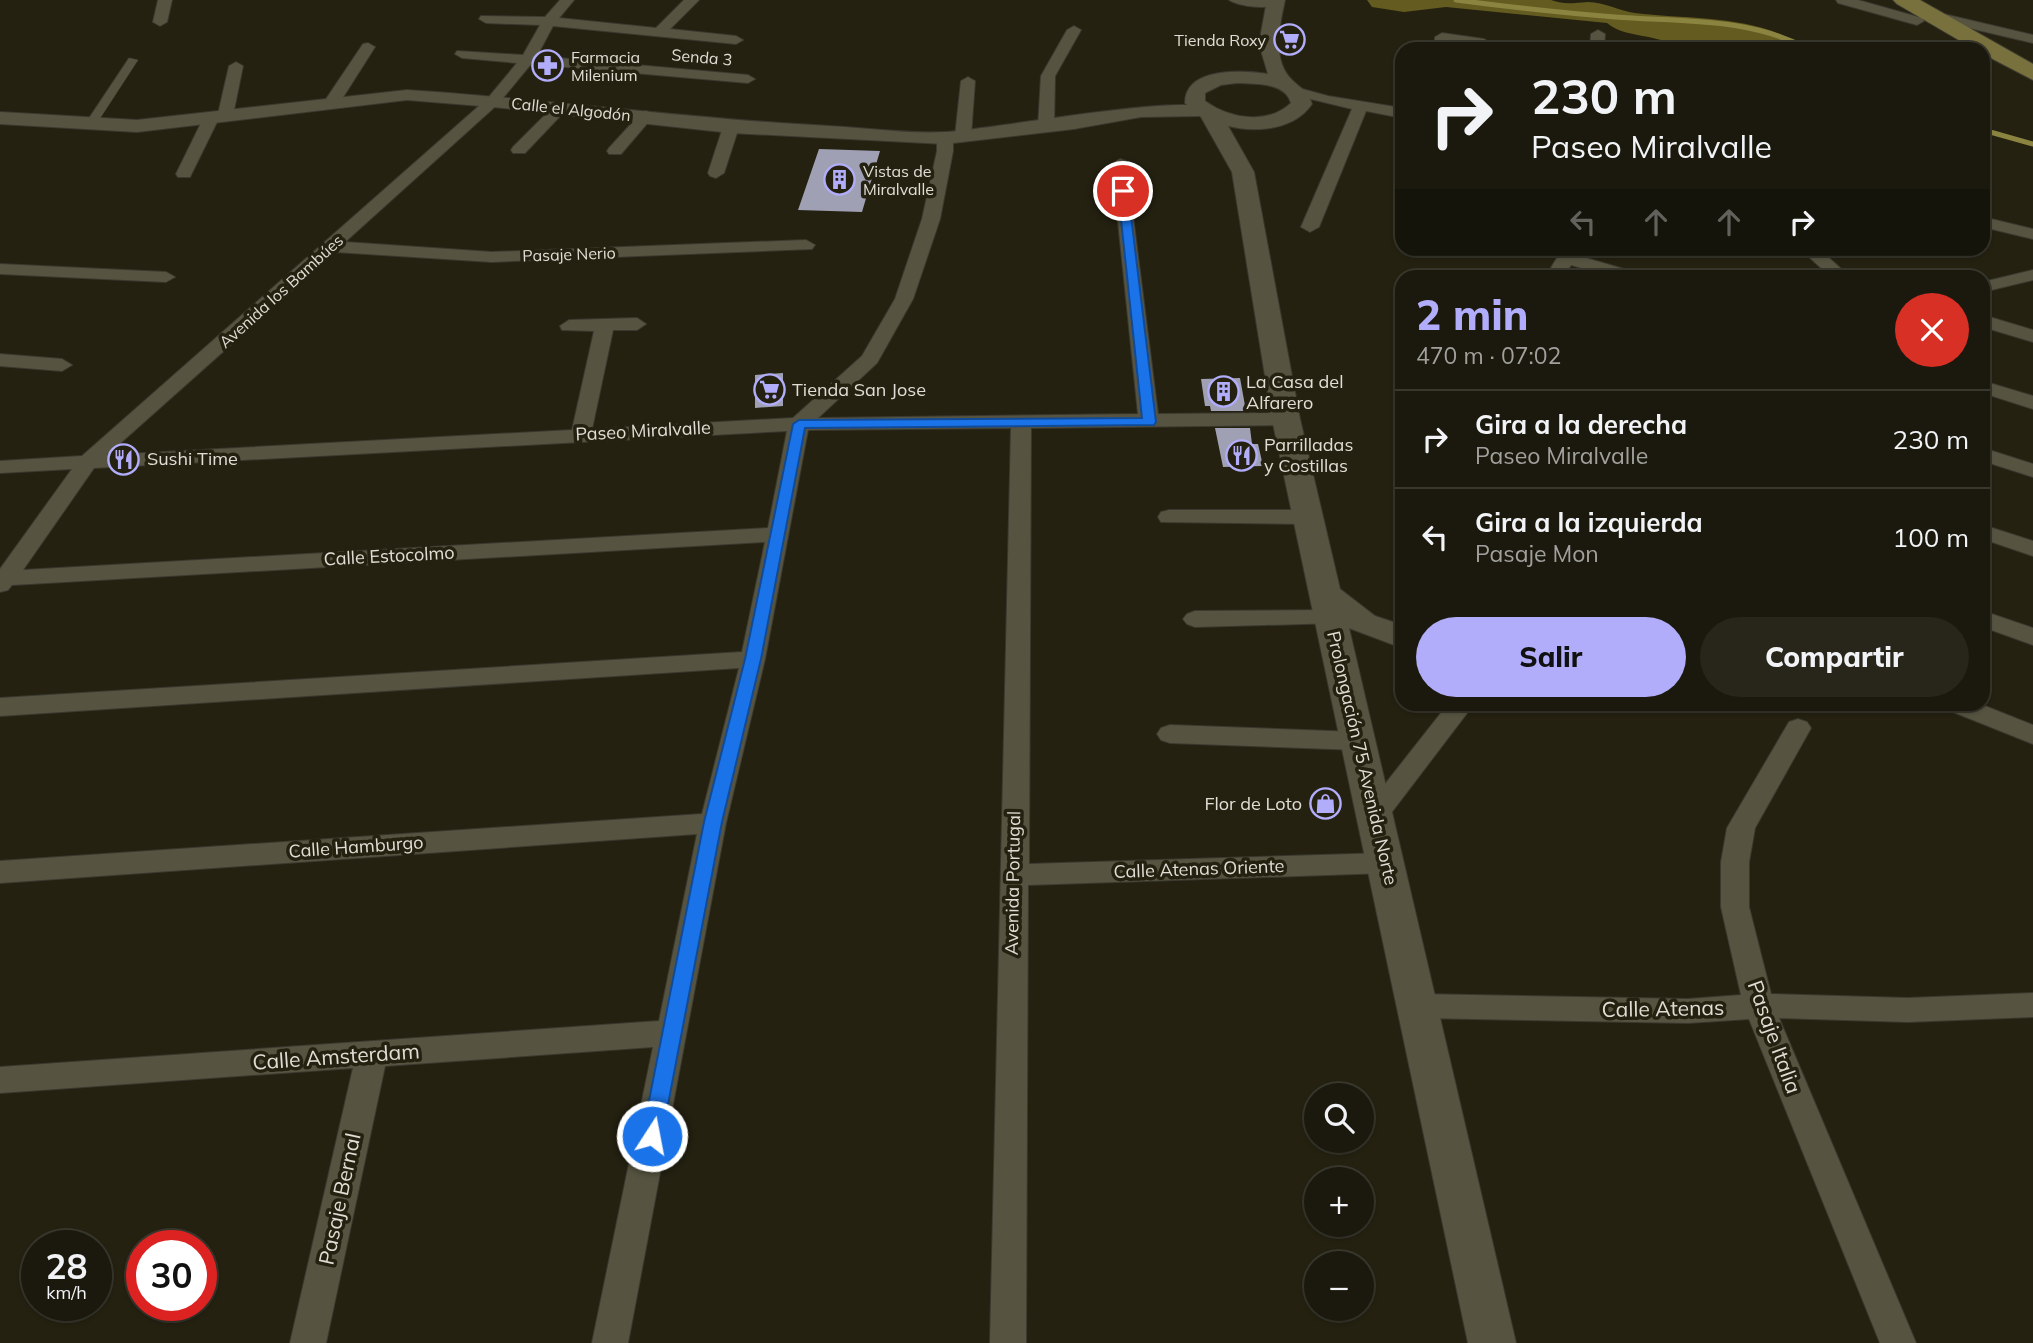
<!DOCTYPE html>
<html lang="es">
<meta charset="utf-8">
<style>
body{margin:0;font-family:Mulish,sans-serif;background:#28261b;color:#f1f3f6;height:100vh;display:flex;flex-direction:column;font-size:26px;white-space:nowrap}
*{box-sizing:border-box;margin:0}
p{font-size:23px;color:#a0a09d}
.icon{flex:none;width:38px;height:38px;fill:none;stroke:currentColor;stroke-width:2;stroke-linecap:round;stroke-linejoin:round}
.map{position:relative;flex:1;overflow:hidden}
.sheet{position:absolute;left:1395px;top:270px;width:595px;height:441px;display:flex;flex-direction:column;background:#1b190d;border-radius:21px;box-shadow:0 2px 5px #0004,0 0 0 2px #39382e}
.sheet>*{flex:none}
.hud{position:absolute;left:1395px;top:42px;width:595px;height:214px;border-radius:21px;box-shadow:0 2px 5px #0004,0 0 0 2px #39382e;background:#1b190d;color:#f1f3f6;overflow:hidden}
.controls{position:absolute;left:1304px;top:1083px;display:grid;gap:14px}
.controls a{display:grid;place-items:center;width:70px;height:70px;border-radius:50%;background:#1b190d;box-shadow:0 2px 5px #0004,0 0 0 2px #39382e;font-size:35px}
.speed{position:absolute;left:21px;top:1230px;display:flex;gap:14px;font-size:35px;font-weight:700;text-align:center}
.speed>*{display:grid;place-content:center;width:91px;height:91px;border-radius:50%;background:#1b190d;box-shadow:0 2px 5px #0004,0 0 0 2px #39382e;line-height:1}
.speed small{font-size:18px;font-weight:400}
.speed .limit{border:10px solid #d22;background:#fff;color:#111}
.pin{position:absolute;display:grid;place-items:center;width:60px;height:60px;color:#fff;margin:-30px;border:4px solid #fff;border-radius:50%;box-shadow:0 2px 7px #0007}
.me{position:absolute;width:77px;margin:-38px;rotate:11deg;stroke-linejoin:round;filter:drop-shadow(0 0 5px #0008)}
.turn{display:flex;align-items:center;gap:24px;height:147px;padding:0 21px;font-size:32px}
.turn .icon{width:91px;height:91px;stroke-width:2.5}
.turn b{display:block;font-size:49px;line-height:60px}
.lanes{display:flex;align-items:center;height:66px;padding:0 21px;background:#0003;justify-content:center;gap:35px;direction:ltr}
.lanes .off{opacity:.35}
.round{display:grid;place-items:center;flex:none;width:74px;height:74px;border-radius:37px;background:#28261b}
.summary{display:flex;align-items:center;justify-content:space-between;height:119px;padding:0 21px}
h1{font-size:42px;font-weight:800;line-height:52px;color:#b1adfa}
.button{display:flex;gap:14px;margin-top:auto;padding:14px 21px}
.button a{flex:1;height:80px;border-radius:42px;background:#b1adfa;color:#111;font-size:28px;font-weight:800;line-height:80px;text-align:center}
.button a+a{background:#28261b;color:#f1f3f6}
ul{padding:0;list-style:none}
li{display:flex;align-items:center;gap:21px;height:98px;padding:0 21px;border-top:2px solid #39382e}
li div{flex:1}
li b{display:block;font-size:26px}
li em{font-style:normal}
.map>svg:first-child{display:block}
</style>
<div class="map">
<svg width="2033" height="1343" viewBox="0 0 2033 1343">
<rect width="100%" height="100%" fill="#242111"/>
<path fill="#635b20" d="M1367 0H1551C1565 5 1573 3 1588 2 1604 2 1620 11 1635 13 1692 20 1758 14 1808 49H1680C1655 32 1626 39 1607 23L1446 7 1404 12 1372 7Z"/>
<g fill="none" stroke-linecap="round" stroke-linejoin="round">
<path stroke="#8b8440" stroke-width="5" d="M1456 0C1509 7 1562 13 1615 17 1680 22 1749 17 1808 49
M1983 130 2033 144"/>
</g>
<path fill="#a0a0b4" d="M819 149 880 151 862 212 798 210Z
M783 373V406L755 408V375Z
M1240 378 1246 411H1211L1210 406H1205L1201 379Z
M1215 428H1250L1252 444H1258L1263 466 1223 467Z"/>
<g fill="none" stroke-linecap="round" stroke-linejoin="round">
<defs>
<path id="pedestrian" d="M129 58 138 60 95 126H87L85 124Z"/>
<path id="minor" d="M158 0H172L167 22 160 26 153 22Z
M560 0H574L559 18 656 28 684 0H699L670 29 736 36 743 40 736 44 553 26 537 56 748 75 755 79 748 83 531 64 498 104 345 242 492 252 806 240 815 245 812 249 492 262 335 252 107 455 572 430 594 331 562 330 560 326 569 320 637 318 646 324 637 330H613L592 429 793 418 862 356 895 299 922 219 937 151V138L945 133 953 138V151L940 219 913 299 877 363 818 418 1138 414 1112 164 1120 159 1126 161 1158 414 1286 413 1293 415 1296 419 1293 423 1286 425 1031 428 1029 864 1386 853 1396 856 1400 863 1396 870 1386 873 1028 885 1026 1343H990L1011 428 808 430 765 659 726 823 628 1343H592L653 1047 385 1066 326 1343H290L353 1068 0 1093V1067L659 1021 697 834 0 883V861L702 814 739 668 0 716V698L742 652 765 542 12 585 8 590 0 592V569L72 469 0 473V461L82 456 488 98 517 63 462 58 455 54 457 51 523 55 540 25 486 23 479 19 481 16 545 17ZM787 431 768 528 23 570 94 468Z
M1229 0H1279L1282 3C1272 10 1239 7 1229 0Z
M1836 0H1858L1922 18 1924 21 1917 25 1838 3Z
M1931 11 2033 35V43L1926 18V12Z
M1074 26 1081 30 1055 76 1054 127 1052 130H1040L1038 127 1041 76 1067 30Z
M1598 30 1605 34 1604 49H1590L1591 34Z
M1442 33 1484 39 1491 43 1484 47 1449 42 1448 49H1434L1435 37Z
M368 43 375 47 340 102 332 107 327 105 324 102 363 44Z
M236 62 243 66 233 115 225 120 219 118 190 177H178L176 174 204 117 212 112 218 114 229 66Z
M968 77 975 81 971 136 963 141 955 136 961 81Z
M1295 87 1328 96 1402 108V118L1366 111 1319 227 1310 232 1301 227 1352 109 1290 94 1288 91Z
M559 104 564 106 567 109 564 112 525 153H513L511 150 513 147 554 106Z
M646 111 651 113 654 116 651 119 621 154H609L607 151 609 148 641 113Z
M731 122 739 127 724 173 716 178 710 176 708 173 723 127Z
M1983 217 2033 229V239L1983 227Z
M1563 248H1580L1576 255 1634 272 1637 276H1610L1571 265 1564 276H1546Z
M1799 248H1818L1849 276H1830Z
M0 264 166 272 175 277 166 282 0 274Z
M2033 270V280L1983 292V282Z
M1983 315 2033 330V342L1983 327Z
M0 354 62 359 72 365 62 371 0 366Z
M1983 381 2033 396V409L1983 393Z
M1983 448 2033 464V477L1983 461Z
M1169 510H1307L1315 512 1318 517 1315 522 1307 524 1161 522 1158 517 1161 512Z
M1983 525 2033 541V556L1983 539Z
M1330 610 1338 613 1342 618 1338 623 1195 627 1187 624 1183 619 1187 614 1195 611Z
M1983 611 2033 628V645L1983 627Z
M1448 704H1474L1385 821 1376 824 1367 821 1363 814 1367 807Z
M1944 704H1980L2033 725V744L1948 710Z
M1798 719 1807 722 1811 728 1755 828 1749 862V907L1771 994 1908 998 2033 993V1017L1908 1022 1779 1018 1916 1343H1880L1749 1019 1688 1023 1419 1018 1408 1015 1404 1006 1408 997 1419 994 1688 999 1741 995 1721 907V862L1727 828 1789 722Z
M1170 725 1358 732 1367 735 1371 741 1367 747 1358 750 1170 743 1161 740 1157 734 1161 728Z"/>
<path id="tertiary" d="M407 90C548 99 688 119 829 126 867 128 907 134 945 132 983 131 1196 91 1211 110L1202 116 1141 117 1074 129 945 144 731 133 493 107 407 100 137 132 0 124V112L137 120Z"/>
<path id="secondary" d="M1267 0H1285C1280 23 1271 60 1292 80 1301 89 1308 91 1312 104 1294 130 1257 133 1228 126L1254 172 1300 419 1340 589 1375 616 1402 625V648L1349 628 1516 1343H1468L1272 419 1232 172 1201 117 1185 103C1185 67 1242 70 1268 74L1259 44ZM1237 83C1255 84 1285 82 1291 103 1268 125 1230 119 1205 101V93L1221 85Z"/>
<path id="primary" d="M1893 0H1920L2033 64V80L1983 54V49H1974L1897 4Z"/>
</defs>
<use href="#pedestrian" stroke="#3b392f" stroke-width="1"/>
<use href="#minor" stroke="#3b392f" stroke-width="2"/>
<use href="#tertiary" stroke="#3b392f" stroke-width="2"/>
<use href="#secondary" stroke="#3b392f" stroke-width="2"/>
<use href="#primary" stroke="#3b392f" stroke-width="2"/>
<use href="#pedestrian" fill="#565441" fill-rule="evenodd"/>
<use href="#minor" fill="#565441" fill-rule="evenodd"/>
<use href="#tertiary" fill="#565441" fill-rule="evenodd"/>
<use href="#secondary" fill="#565441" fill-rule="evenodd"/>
<use href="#primary" fill="#78713e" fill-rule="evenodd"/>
</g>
<path fill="#1a73e8" stroke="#114b97" stroke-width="2" d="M1123 188 1128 191 1156 422 1154 425 805 428 761 659 722 822 662 1136 659 1143 652 1145 645 1143 642 1136 704 822 745 659 793 424 799 420 1142 418 1118 191Z"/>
<defs>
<symbol id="supermarket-ring" viewBox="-11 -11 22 22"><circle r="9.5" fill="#242111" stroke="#b1adfa" stroke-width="1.5"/><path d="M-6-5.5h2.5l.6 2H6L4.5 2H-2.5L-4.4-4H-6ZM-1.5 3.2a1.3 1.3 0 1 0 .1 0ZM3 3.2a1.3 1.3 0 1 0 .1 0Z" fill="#b1adfa"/></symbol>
<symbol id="pharmacy-ring" viewBox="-11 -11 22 22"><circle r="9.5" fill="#242111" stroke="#b1adfa" stroke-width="1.5"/><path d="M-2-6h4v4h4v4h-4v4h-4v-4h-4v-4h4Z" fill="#b1adfa"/></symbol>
<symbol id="building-ring" viewBox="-11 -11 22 22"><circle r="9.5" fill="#242111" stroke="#b1adfa" stroke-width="1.5"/><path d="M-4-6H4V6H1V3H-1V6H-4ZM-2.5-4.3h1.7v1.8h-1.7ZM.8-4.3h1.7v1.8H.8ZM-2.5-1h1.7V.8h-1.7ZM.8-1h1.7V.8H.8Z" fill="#b1adfa"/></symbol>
<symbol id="restaurant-ring" viewBox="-11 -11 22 22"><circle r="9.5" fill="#242111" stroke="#b1adfa" stroke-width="1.5"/><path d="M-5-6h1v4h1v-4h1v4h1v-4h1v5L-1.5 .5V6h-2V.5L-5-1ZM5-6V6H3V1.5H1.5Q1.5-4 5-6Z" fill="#b1adfa"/></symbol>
<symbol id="shop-ring" viewBox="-11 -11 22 22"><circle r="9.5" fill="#242111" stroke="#b1adfa" stroke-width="1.5"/><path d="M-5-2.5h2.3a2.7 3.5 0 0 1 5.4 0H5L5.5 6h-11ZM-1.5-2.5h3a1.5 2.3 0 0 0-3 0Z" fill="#b1adfa"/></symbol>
</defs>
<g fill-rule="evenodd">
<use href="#supermarket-ring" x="1272" y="22" width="35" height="35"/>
<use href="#pharmacy-ring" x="530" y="48" width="35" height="35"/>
<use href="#building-ring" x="822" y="162" width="35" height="35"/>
<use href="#supermarket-ring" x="752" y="372" width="35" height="35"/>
<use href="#building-ring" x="1206" y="374" width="35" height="35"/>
<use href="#restaurant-ring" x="1224" y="438" width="35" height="35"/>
<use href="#restaurant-ring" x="106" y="442" width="35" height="35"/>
<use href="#shop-ring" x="1308" y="786" width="35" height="35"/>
</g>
<g text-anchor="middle" stroke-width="7" stroke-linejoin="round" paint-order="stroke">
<g font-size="16" fill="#e0ded4" stroke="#242111" text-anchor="start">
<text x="1266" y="46" text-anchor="end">Tienda Roxy</text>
<text x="571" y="63">Farmacia<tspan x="571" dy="18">Milenium</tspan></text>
<text x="863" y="177">Vistas de<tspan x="863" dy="18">Miralvalle</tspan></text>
</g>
<g font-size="16" fill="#e0ded4" stroke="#242111">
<text transform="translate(702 57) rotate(5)" y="6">Senda 3</text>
<text transform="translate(571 109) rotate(6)" y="6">Calle el Algodón</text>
<text transform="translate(569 254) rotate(-2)" y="6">Pasaje Nerio</text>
<text transform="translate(281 291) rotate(-42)" y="6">Avenida los Bambúes</text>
</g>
<g font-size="18" fill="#e0ded4" stroke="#242111" text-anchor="start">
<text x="1246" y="388">La Casa del<tspan x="1246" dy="21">Alfarero</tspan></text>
<text x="792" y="396">Tienda San Jose</text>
<text x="1264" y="451">Parrilladas<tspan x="1264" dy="21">y Costillas</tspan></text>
<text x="147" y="465">Sushi Time</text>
<text x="1302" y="810" text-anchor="end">Flor de Loto</text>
</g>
<g font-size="18" fill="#e0ded4" stroke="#242111">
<text transform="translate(643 431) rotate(-3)" y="6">Paseo Miralvalle</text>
<text transform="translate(389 556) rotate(-3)" y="6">Calle Estocolmo</text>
<text transform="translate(1362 758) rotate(77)" y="6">Prolongación 75 Avenida Norte</text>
<text transform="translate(356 847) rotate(-4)" y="6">Calle Hamburgo</text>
<text transform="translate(1199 869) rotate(-2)" y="6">Calle Atenas Oriente</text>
<text transform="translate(1013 883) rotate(-89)" y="6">Avenida Portugal</text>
</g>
<g font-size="21" fill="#e0ded4" stroke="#242111">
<text transform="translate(1663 1009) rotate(-1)" y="7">Calle Atenas</text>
<text transform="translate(1774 1037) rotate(70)" y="7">Pasaje Italia</text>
<text transform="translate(336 1057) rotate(-4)" y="7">Calle Amsterdam</text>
<text transform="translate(340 1199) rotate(-78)" y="7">Pasaje Bernal</text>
</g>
</g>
</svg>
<div class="controls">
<a><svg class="icon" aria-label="search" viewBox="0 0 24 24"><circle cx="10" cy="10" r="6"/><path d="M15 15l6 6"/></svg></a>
<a>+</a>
<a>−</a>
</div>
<div class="speed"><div>28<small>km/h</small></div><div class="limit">30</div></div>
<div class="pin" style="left:1123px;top:191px;background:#d93025"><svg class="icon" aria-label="arrive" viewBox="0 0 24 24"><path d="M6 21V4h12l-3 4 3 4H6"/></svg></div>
<svg class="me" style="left:652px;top:1136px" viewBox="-20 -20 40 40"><circle r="17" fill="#1a73e8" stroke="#fff" stroke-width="3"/><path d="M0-11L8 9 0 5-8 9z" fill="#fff"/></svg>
<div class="hud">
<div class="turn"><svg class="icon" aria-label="right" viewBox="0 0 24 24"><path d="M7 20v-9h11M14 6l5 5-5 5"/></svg><div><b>230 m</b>Paseo Miralvalle</div></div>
<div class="lanes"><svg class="icon off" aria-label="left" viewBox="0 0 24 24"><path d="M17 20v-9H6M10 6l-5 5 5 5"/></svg><svg class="icon off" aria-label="ahead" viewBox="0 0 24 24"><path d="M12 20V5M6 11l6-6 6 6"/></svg><svg class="icon off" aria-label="ahead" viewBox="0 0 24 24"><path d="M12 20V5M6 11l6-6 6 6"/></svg><svg class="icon" aria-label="right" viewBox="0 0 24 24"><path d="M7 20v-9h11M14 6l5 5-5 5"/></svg></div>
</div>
<section class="sheet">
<div class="summary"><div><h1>2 min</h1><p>470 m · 07:02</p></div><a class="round" style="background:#d93025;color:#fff"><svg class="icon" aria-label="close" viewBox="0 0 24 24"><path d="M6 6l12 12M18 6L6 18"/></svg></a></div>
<ul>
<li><svg class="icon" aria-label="right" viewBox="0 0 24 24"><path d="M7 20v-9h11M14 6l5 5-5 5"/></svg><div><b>Gira a la derecha</b><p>Paseo Miralvalle</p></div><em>230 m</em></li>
<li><svg class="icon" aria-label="left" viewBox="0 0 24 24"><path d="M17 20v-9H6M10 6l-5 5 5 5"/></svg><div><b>Gira a la izquierda</b><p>Pasaje Mon</p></div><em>100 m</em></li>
</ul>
<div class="button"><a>Salir</a><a>Compartir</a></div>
</section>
</div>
